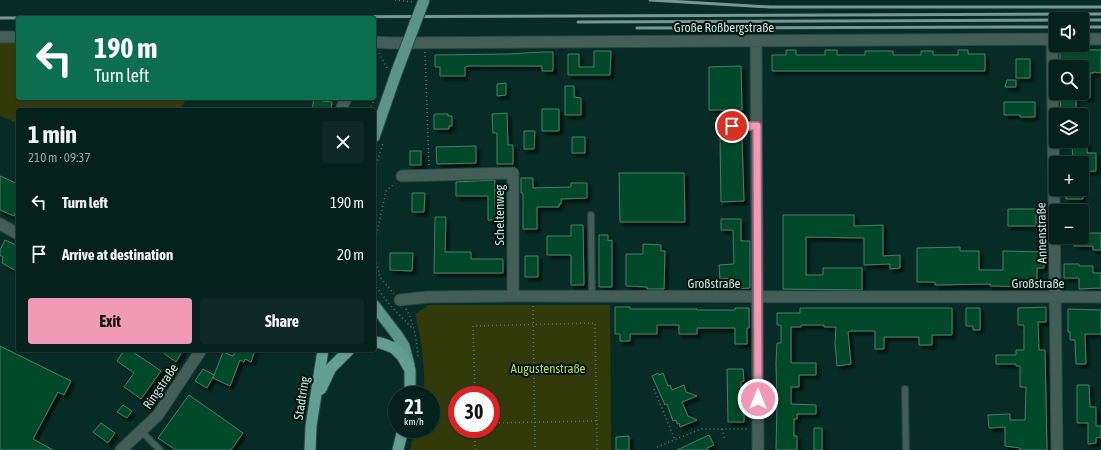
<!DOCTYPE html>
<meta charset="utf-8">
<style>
body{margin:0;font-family:"Asap Condensed",sans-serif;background:#0e2925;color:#f1f3f6;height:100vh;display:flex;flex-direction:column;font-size:15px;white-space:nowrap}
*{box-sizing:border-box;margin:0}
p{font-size:13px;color:#97a3a3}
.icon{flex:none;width:22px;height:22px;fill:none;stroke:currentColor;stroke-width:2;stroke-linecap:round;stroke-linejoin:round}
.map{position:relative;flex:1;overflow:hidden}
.details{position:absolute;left:16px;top:108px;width:360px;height:244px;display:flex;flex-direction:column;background:#05211c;border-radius:4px;box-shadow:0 1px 3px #0004,0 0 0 1px #263e3b}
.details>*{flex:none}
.banner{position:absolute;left:16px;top:16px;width:360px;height:84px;border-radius:4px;box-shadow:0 1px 3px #0004,0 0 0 1px #263e3b;background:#0b6e4f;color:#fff;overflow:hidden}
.fabs{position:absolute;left:1049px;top:12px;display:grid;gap:8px}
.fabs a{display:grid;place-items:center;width:40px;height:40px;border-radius:4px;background:#05211c;box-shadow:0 1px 3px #0004,0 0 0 1px #263e3b;font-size:20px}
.speed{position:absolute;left:388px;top:386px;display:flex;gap:8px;font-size:20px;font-weight:700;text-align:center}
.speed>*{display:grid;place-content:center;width:52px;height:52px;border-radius:50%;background:#05211c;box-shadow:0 1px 3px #0004,0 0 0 1px #263e3b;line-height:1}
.speed small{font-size:10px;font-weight:400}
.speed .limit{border:6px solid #d22;background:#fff;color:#111}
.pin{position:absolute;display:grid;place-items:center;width:34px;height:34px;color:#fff;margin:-17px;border:2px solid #fff;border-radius:50%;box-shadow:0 1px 4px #0007}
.me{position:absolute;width:44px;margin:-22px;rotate:0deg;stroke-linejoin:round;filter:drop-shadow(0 0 3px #0008)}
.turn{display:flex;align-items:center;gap:14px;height:84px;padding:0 12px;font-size:18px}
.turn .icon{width:52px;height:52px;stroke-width:2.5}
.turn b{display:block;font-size:28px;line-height:34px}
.round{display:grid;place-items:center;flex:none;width:42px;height:42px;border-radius:4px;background:#0e2925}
.summary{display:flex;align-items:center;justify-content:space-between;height:68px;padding:0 12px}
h1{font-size:24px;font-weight:700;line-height:30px}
.cta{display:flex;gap:8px;margin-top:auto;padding:8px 12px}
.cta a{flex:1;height:46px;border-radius:4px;background:#f09ab6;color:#111;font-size:16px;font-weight:700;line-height:46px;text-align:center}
.cta a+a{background:#0e2925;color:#f1f3f6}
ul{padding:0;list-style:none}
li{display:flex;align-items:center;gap:12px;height:52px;padding:0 12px}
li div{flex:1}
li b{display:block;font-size:15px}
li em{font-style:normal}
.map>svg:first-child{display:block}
</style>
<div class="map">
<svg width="1101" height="450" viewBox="0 0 1101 450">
<defs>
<filter id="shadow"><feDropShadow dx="3.5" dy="3.5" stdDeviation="1" flood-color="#0009"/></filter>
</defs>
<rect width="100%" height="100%" fill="#072c25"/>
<path fill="#323a0a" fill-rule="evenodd" d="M0 38H18V98H187L180 110H18V123L0 116Z
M429 305H610L611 450H410L415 429H431V395H424C425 367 422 341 415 314ZM457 395H491V429H457Z"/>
<path fill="#00492c" stroke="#4b7e62" filter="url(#shadow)" d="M1060 49 1101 50V73L1094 72V73H1090V98H1082V67L1060 66Z
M786 50H796V55H825V50H837V55H865V51H893V55H921V51H933V55H958V50H968V54H985V71H772V55H786Z
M594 51H611L610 75H568V54H579V67H594Z
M542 52H553V71H542V66H469L465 67V76H440V67H435V55L509 54Z
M1016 59H1030V78H1016Z
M741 66 742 110H709V67Z
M1007 80H1016V87H1005Z
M506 83V95L497 96V84Z
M565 86H574V97L581 98V115H565Z
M1065 93H1076V115H1061L1060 95H1065Z
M314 98 321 99V101L332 102 331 110H312Z
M1004 102H1035V117H1020V115H1004Z
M542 109H559V131H542Z
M507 113 508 145H513V164H497V133H493L492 114Z
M434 114H448V116H452V126H449V129H434Z
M524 131H535L534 149H524Z
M572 137H585V153H572Z
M720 138H742L744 201 721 202Z
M1072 141H1087V153H1096V171L1082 172V163H1073Z
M476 146V163L437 164 436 147Z
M410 151H421V165H410Z
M619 173H684L685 222H620Z
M0 176 18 184V208L14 216 0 210Z
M521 178H533V188L571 187V183H587V198L561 199V204H559V207H537V229H523V193H521Z
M495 180V207H504V220H488V196H456V182Z
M1066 189H1083V199H1066Z
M412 193H425L424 212H412Z
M1008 209H1036V226H1008Z
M783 215H854V226L883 225V256L900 255V268L890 269V264L864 265V238L806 237V275H823V268H862V290L783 289Z
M435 217H446L445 252H471V259H503V273H434Z
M721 219H741V241H750V288L735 289 734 278 720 279 719 265 734 264 733 230H721Z
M571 225H583L584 285H571V255H547V236H571Z
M1082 233H1101V250H1093V246H1074V237H1082Z
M599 235H608V241L612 240V287H599Z
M5 240 18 246V272L2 263 3 260 2 259 3 257 0 255V250Z
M643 244 661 245V251H665L664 289H647V287L626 286V254H643Z
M960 247V251H979V270H1003V251L1044 252V268H1037V287L990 286V284L935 285V282H917V248Z
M390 253H413L412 271 390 270Z
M525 256H538V277H525Z
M1064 264H1079V266H1093V273H1101V288L1079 289V278H1064Z
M615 307H630V309H697V310H735V308H749V328H747V344H735V328H697V334H679V325H657V334H630V341H620V334H615Z
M1046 307V322H1038L1039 350H1045L1047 450H1020V448L1005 446V427L989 428 988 415 1010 414V420H1025L1026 387H1020V366H1016V364H996V355H1016V350H1024V325H1018V308Z
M800 308H952V335H932V345H919V337H884V349H875V331H851L848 332 851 364 837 366 835 342 836 327H824V325H801V327H791V363H816V375H799V387H791V404L816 405V414H797V419H794V436H797V450H776L777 404 776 363 777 343H781V325H777V313H800Z
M966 308H980V330H973V326H966Z
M1068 309 1101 310V334H1085L1086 364H1076L1075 340H1070V332H1068Z
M0 346 71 381 64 395 58 392 33 439 53 450H0Z
M124 350H130L161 371 141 399 124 387 134 373 117 361Z
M159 350H183L176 362Z
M236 350H255L251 362 245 359 244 362 240 360 230 386 213 378 223 352 233 356Z
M203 369 214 375 207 388 195 381Z
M727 369H743L744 381 741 382V410H744V422H728Z
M658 373 659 375 663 373 668 386 670 385 672 390 684 385 686 392 697 396 682 402 688 416 697 420 680 427 679 423 677 424 676 420 673 421 667 404 665 405 652 376Z
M1077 385H1089L1090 407H1096V426H1101V437L1096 438V443L1088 444V423H1077Z
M189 395 243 433 231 450H176L158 438Z
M123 405 132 411 127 418 117 412Z
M101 423 115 433 108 443 93 432Z
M814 428H822V450H814Z
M709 435 714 445 707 448 708 450H677Z
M629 436V450H616V437Z"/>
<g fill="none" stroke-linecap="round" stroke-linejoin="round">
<defs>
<path id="service" d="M719 127 757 126
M591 215 592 296
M905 389 906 450
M141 431 160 450"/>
<path id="minor" d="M0 37H18
M1052 39 1057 450
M1082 39H1101
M756 41 758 450
M374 42 392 43 1056 39
M341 110 346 98
M402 176 513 173V296
M0 224 18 234
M400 300 427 297 513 296 1101 297
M121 450 158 415 201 350"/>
<path id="primary" d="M374 137 397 71
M374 305 397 335 404 346 409 365"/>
<path id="trunk" d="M374 342 381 343 394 348 402 356 410 370V395
M321 389 331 368 349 350
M310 450 311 426 323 350
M398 450 403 429"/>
</defs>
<use href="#service" stroke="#264a43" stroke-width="8"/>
<use href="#minor" stroke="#264a43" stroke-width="13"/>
<use href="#primary" stroke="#264a43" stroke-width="13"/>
<use href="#trunk" stroke="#264a43" stroke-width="13"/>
<path stroke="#547770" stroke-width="1.5" stroke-dasharray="1 3" stroke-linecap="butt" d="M395 0 413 2
M425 52 429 165
M379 53 387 68
M369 110 376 97
M374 172 383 143
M374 246 386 191 395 183
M374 251 380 277 394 294
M374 284 390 305 412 328
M533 306 535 450
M406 309C414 322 417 342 418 357
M654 389 675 440
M475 395 473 326 595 323 597 450
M491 423 596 421
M475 429V450
M722 429 725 440
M657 447 701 429H748"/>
<use href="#service" stroke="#435d57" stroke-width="5.5"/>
<use href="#minor" stroke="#435d57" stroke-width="11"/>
<use href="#primary" stroke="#5d9488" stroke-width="11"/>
<use href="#trunk" stroke="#629f92" stroke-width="11"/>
<path stroke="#769891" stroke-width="3" d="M650 0 770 7H1101
M0 18 1101 14
M1082 20H1101
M578 22 1056 20
M1082 27H1101
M637 28 1056 27"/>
<defs>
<path id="primary-bridge" d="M397 71 424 0"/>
</defs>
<use href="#primary-bridge" stroke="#264a43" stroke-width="13" stroke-linecap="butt"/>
<use href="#primary-bridge" stroke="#5d9488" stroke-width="11"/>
</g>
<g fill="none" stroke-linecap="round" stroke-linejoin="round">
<defs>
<path id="route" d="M732 126H757L758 399"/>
</defs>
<use href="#route" stroke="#9c6476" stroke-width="10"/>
<use href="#route" stroke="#f09ab6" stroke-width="7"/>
</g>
<g text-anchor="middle" stroke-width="4" stroke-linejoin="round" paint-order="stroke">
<g font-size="13" fill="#c6e6de" stroke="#00130e">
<text x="724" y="32">Große Roßbergstraße</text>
<text transform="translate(499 215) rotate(-90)" y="5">Scheltenweg</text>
<text transform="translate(1041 233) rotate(-91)" y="5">Annenstraße</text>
<text x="714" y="288">Großstraße</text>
<text x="1038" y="288">Großstraße</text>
<text transform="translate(160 386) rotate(-56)" y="5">Ringstraße</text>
<text transform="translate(301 398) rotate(-81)" y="5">Stadtring</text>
</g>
<g font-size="13" fill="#bed747" stroke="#00130e">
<text x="548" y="373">Augustenstraße</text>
</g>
</g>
</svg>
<div class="fabs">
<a><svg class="icon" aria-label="sound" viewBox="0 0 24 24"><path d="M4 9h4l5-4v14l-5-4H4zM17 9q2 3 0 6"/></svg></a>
<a><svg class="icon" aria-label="search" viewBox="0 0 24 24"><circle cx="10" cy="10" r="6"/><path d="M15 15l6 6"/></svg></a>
<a><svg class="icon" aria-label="layers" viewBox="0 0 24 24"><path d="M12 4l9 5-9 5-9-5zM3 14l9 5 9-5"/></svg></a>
<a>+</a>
<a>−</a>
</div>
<div class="speed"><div>21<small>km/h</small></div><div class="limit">30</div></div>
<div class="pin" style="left:732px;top:126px;background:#d93025"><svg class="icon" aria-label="arrive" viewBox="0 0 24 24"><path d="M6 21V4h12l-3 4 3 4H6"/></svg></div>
<svg class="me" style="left:758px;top:399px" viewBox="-20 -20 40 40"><circle r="17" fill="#f09ab6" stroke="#fff" stroke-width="3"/><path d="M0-11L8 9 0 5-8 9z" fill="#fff"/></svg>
<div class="banner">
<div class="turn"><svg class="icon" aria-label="left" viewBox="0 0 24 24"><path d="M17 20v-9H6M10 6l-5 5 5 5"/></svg><div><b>190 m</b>Turn left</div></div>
</div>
<section class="details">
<div class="summary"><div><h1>1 min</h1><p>210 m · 09:37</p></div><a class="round"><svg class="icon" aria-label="close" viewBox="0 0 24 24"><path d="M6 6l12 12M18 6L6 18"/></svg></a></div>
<ul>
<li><svg class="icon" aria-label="left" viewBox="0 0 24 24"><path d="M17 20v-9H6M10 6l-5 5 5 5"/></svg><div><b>Turn left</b></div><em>190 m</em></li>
<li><svg class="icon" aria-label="arrive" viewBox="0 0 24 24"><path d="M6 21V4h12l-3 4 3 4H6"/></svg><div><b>Arrive at destination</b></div><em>20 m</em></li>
</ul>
<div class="cta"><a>Exit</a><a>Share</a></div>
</section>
</div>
